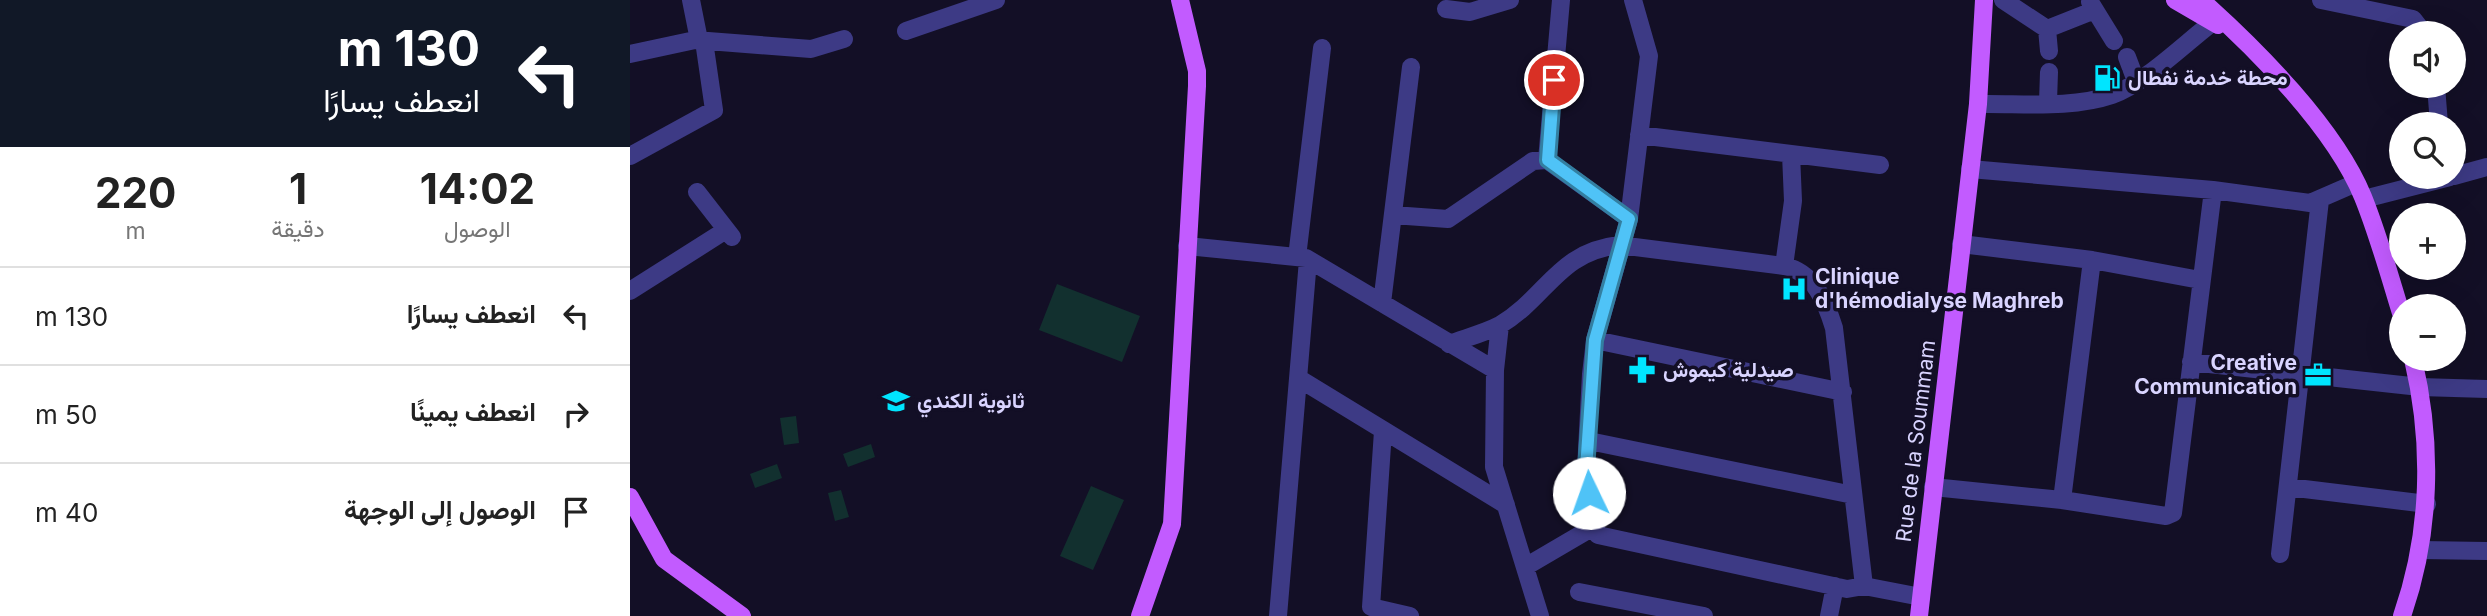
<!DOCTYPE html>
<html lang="ar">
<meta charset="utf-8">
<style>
body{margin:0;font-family:Inter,Vazirmatn,sans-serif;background:#f6f6f6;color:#222;direction:rtl;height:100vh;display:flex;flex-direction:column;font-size:26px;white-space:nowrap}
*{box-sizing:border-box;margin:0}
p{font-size:23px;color:#767676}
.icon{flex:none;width:38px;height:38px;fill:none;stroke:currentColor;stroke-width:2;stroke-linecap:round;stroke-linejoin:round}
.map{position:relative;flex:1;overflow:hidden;direction:ltr}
.sheet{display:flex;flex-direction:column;background:#fff;width:630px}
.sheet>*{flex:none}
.banner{background:#111827;color:#fff;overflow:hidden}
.tools{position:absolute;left:1759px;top:21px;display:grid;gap:14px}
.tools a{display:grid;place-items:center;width:77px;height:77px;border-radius:50%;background:#fff;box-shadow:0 7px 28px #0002;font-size:35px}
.pin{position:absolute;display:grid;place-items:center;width:60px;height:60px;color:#fff;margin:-30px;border:4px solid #fff;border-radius:50%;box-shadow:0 2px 7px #0007}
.me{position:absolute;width:77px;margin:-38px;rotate:357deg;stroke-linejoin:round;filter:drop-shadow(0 0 5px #0008)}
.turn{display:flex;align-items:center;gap:24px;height:147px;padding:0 35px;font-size:32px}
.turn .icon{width:91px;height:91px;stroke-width:2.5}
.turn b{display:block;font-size:49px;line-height:60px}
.eta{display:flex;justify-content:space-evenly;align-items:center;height:119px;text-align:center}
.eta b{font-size:42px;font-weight:700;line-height:49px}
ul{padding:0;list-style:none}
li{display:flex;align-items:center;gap:21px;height:98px;padding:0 35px;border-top:2px solid #e0e0e0}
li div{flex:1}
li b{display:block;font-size:26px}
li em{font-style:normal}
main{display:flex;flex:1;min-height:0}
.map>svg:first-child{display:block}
</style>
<main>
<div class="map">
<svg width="1857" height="616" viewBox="0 0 1857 616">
<rect width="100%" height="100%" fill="#130f26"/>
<path fill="#12302f" d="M427 284 510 316 492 362 409 330Z
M166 416 169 443 154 445 150 418Z
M241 444 245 457 218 467 213 454Z
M147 464 152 478 125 488 120 474Z
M461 486 494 500 463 570 430 556Z
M211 490 219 517 205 521 198 493Z"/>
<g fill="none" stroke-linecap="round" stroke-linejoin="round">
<path stroke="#3d3a85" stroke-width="18" d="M61 0 69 40
M1003 0 1019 56 999 219 965 340 961 374 956 469 961 512 968 535 1217 589 1234 586 1291 597
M1373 0 1417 29 1419 51
M1691 0 1783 19 1794 33
M1460 2 1484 41
M816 9 840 12 880 0
M1417 29 1465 10
M276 31 366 0
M0 54 65 40 181 49 214 39
M1497 57 1506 81
M1806 86 1809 124
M1418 102 1419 72
M1348 104C1390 103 1441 109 1482 95 1515 83 1554 44 1583 22
M1009 135 1250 165
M0 156 84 110 74 41
M917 160 931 0
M1340 169 1583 190 1680 203 1726 183
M1824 176 1857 167
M67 192 102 237
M1734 199 1820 177
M763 215 818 219 903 161 917 160 999 219
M1331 244 1462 260 1570 280
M557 246 676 258 865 370
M667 257 692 48
M1154 266 1163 201 1161 154
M0 291 96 230
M752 303 781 67
M870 325 865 370 864 467 910 616
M965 340 1213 392
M819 344C835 338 855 333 870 325 917 297 928 252 989 245L1154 266C1184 272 1196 302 1204 328L1234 586
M1561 362 1790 387 1857 389
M668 378 876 505
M753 431 741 607 780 616
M959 441 1223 495
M1303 487 1432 500 1536 516 1543 513 1583 190
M1658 487 1797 504
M1432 500 1462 260
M1791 550 1857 551
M1650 554 1690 200
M895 567 965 526
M949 592 1074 616
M648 616 678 260
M1199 616 1205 586"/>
<path stroke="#c25bff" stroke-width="18" d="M1545 0 1588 25
M1571 0C1626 49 1705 128 1733 197 1748 234 1759 274 1771 313
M0 497 34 559 112 616
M510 616 542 524 567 86V71L550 0
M1289 616 1348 104 1354 0
M1772 616C1801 533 1803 444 1783 359"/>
</g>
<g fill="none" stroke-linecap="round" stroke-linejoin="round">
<defs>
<path id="route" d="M924 80 918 160 999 219 965 340 956 469 959 493"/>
</defs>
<use href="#route" stroke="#337fa1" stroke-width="18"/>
<use href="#route" stroke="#4fc3f7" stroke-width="12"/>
</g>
<defs>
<symbol id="fuel-bare" viewBox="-9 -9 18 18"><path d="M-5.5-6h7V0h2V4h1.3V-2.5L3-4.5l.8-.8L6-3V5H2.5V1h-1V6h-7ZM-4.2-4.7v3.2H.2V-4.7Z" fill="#00e5ff" stroke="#130f26" stroke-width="2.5" paint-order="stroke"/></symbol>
<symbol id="hospital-bare" viewBox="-9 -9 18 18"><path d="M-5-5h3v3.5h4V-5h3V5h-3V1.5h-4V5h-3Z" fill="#00e5ff" stroke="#130f26" stroke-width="2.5" paint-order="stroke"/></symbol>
<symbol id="pharmacy-bare" viewBox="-9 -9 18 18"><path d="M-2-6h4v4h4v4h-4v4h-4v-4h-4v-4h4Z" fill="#00e5ff" stroke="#130f26" stroke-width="2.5" paint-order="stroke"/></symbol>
<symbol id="office-bare" viewBox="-9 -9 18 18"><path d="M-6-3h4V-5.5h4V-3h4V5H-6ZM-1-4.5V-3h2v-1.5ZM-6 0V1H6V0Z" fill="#00e5ff" stroke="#130f26" stroke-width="2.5" paint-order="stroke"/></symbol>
<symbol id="school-bare" viewBox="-9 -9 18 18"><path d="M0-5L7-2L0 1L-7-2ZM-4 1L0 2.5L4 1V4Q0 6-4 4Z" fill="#00e5ff" stroke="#130f26" stroke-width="2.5" paint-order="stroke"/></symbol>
</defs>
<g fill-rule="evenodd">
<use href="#fuel-bare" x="1458" y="59" width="38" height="38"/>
<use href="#hospital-bare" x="1145" y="270" width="38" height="38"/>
<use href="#pharmacy-bare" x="993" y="351" width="38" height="38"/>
<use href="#office-bare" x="1669" y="356" width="38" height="38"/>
<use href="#school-bare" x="247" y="382" width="38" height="38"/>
</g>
<g text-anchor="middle" stroke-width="7" stroke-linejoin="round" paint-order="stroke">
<g font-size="21" font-weight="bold" fill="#d9d4ff" stroke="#130f26" text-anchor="start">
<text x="1498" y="85">محطة خدمة نفطال</text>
<text x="1185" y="284">Clinique<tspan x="1185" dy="24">d'hémodialyse Maghreb</tspan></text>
<text x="1667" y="370" text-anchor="end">Creative<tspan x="1667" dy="24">Communication</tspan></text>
<text x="1033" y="377">صيدلية كيموش</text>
<text x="287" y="408">ثانوية الكندي</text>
</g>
<g font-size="21" fill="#d9d4ff" stroke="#130f26">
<text transform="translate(1286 441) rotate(-83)" y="7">Rue de la Soummam</text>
</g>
</g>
</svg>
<div class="tools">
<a><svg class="icon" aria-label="sound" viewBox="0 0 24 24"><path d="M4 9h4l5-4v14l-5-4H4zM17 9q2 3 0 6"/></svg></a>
<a><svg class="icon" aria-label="search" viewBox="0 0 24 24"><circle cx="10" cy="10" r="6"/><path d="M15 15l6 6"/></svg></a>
<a>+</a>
<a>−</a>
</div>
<div class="pin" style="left:924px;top:80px;background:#d93025"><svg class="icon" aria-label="arrive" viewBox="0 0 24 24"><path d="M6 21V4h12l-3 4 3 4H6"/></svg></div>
<svg class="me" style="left:959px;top:493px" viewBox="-20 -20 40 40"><circle r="19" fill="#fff"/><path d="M0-13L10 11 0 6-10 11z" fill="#4fc3f7"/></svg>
</div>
<section class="sheet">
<div class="banner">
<div class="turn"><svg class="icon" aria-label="left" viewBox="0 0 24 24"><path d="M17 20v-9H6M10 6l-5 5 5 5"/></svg><div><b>130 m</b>انعطف يسارًا</div></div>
</div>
<div class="eta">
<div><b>14:02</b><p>الوصول</p></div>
<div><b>1</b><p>دقيقة</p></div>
<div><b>220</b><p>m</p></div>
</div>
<ul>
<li><svg class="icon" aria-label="left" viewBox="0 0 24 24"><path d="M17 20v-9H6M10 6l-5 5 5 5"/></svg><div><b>انعطف يسارًا</b></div><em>130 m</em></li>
<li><svg class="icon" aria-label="right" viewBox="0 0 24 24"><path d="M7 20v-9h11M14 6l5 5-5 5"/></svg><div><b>انعطف يمينًا</b></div><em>50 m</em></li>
<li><svg class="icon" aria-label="arrive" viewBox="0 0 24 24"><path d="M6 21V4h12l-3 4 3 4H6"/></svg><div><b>الوصول إلى الوجهة</b></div><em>40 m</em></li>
</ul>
</section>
</main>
